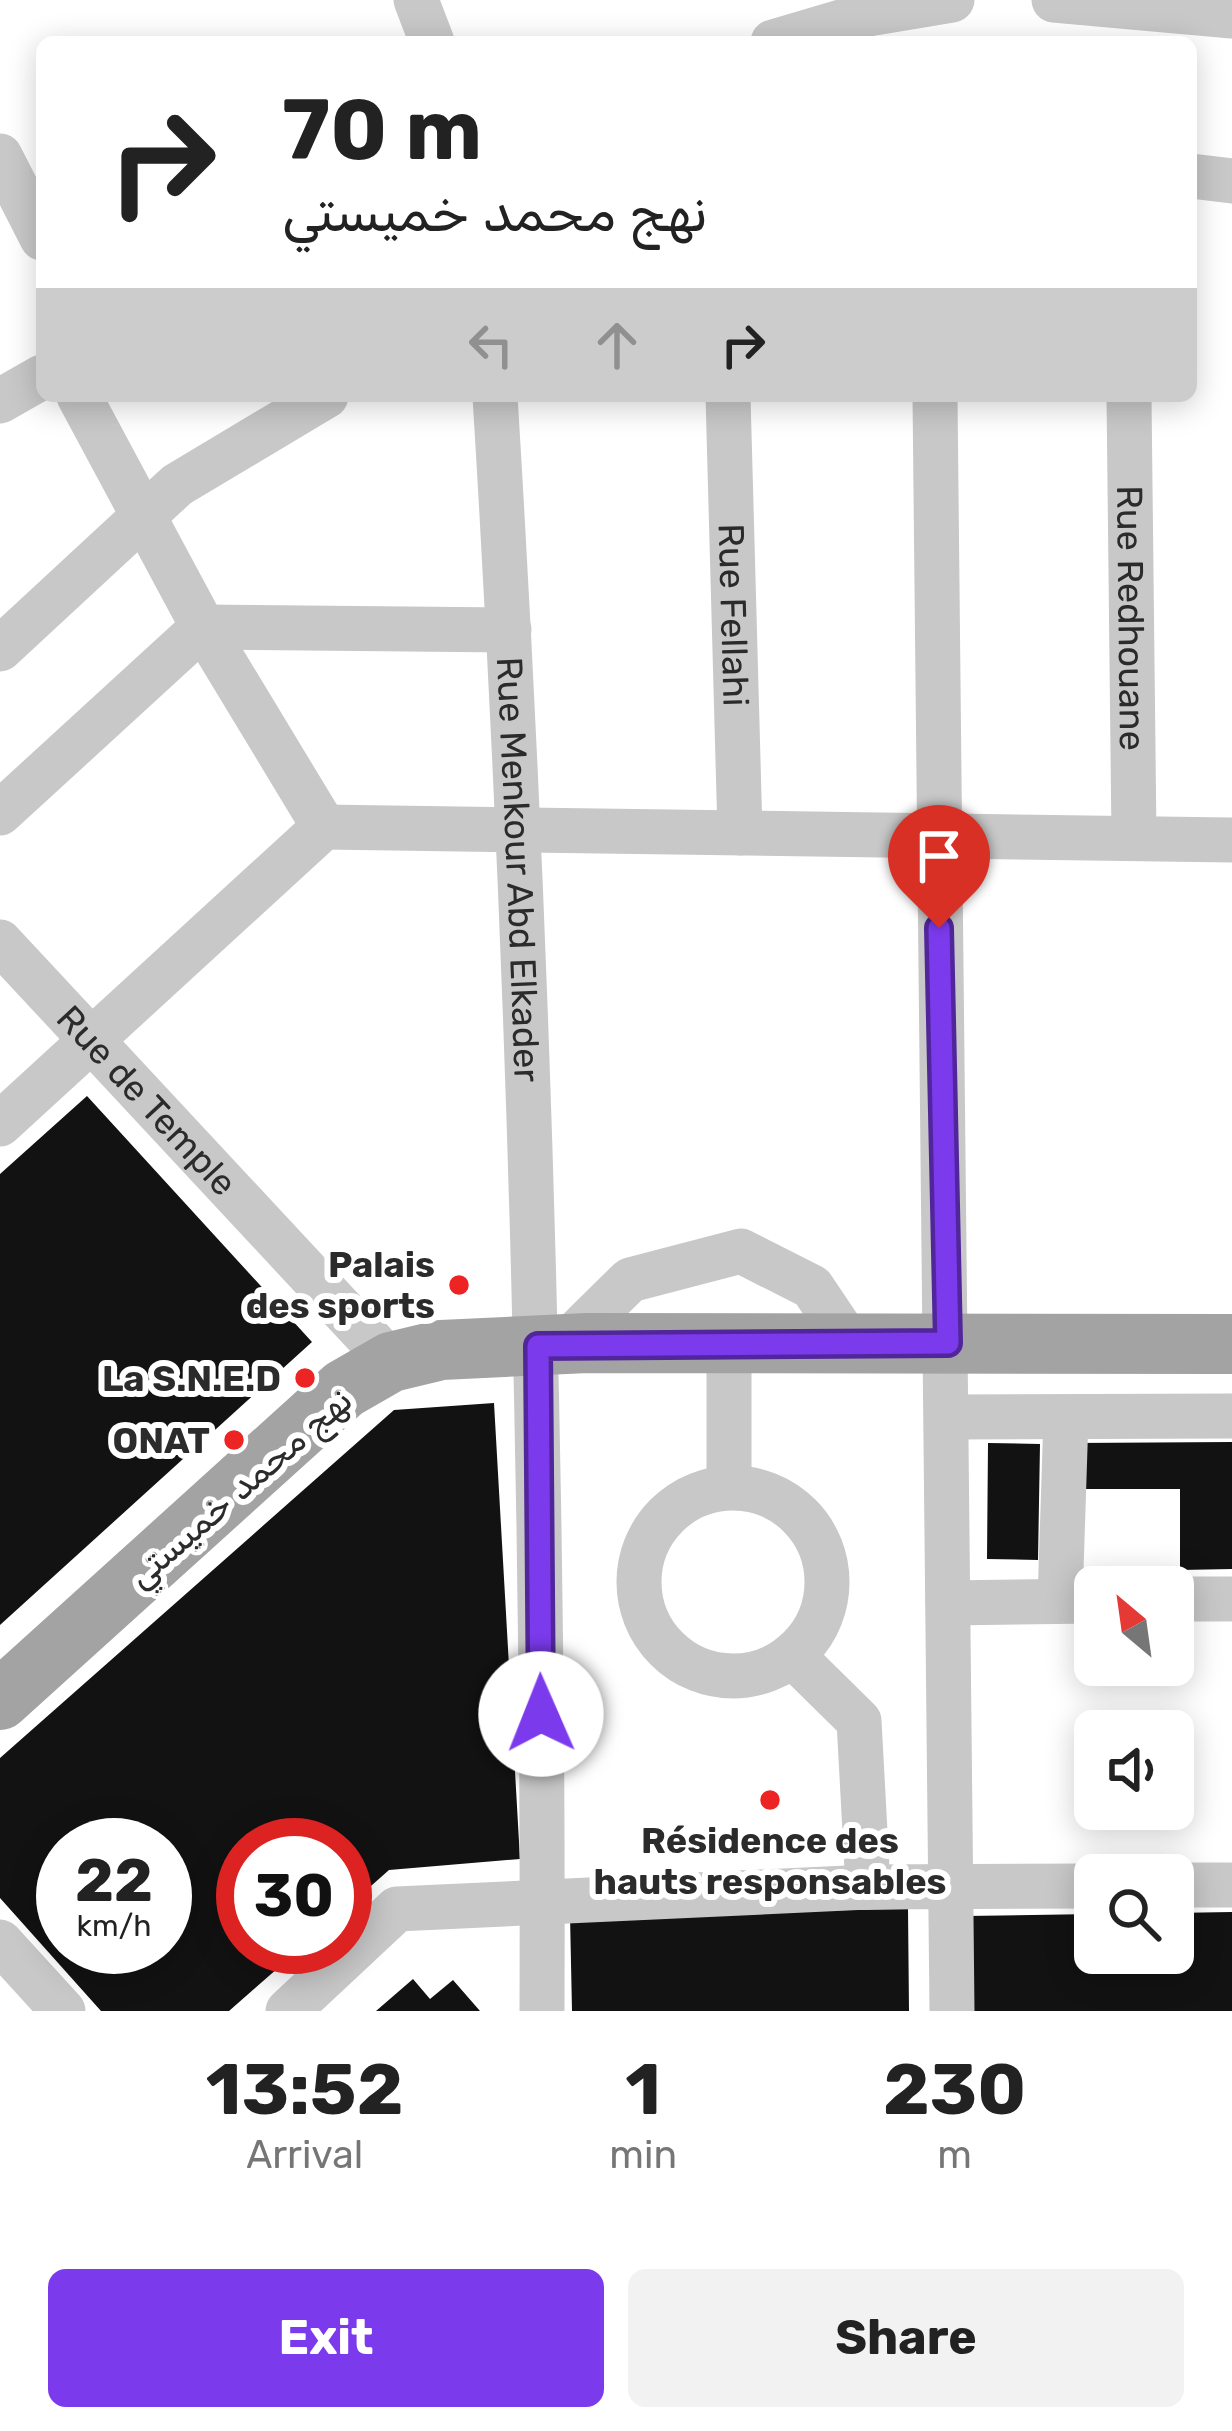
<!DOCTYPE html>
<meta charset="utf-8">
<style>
body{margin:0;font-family:Rubik,"Noto Sans Arabic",sans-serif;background:#f2f2f2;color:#222;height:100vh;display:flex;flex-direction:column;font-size:45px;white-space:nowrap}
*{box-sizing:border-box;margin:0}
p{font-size:39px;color:#767676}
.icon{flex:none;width:66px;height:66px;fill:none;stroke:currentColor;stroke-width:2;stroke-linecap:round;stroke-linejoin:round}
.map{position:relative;height:2011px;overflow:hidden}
.drawer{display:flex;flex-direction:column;background:#fff;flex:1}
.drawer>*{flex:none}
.banner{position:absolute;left:36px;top:36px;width:1161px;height:366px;border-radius:18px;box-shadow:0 6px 30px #0003;background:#fff;color:#222;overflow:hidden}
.needle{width:78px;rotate:331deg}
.tools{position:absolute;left:1074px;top:1566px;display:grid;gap:24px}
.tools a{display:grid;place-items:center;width:120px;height:120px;border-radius:18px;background:#fff;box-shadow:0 6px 30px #0003;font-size:60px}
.speed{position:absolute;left:36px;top:1818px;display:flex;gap:24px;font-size:60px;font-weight:700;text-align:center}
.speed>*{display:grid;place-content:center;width:156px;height:156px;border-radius:50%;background:#fff;box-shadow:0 6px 30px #0003;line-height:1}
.speed small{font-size:30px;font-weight:400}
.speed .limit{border:18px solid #d22;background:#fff;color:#111}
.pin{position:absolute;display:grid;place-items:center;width:102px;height:102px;color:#fff;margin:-123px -51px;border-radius:50% 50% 50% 0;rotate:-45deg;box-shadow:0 0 12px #0007}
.pin .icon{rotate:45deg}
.me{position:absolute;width:132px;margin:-66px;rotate:359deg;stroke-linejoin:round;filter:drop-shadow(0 0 9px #0008)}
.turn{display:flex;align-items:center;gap:42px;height:252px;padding:0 48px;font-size:54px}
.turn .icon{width:156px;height:156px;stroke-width:2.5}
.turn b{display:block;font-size:84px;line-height:102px}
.lanes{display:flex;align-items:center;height:114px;padding:0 48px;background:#0003;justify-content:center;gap:60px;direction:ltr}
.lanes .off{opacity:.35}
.eta{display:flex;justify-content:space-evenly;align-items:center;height:204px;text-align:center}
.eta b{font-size:72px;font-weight:700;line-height:84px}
.cta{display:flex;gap:24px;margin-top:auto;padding:24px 48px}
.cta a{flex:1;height:138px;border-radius:18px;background:#7c3aed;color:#fff;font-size:48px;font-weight:700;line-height:138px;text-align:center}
.cta a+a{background:#f2f2f2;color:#222}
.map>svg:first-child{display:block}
</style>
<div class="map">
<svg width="1232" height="2011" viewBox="0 0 1232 2011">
<rect width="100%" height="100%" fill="#fff"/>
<path fill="#121212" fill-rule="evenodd" d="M87 1096 312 1342 0 1625V1174Z
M494 1403 520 1859 389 1870 345 1909V1845H243V1947H302L229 2011H101L0 1898V1758L394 1410ZM63 1845H165V1947H63Z
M1232 1442V1569L1180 1570V1489H1074V1443Z
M988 1443 1040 1444 1038 1560 987 1559Z
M908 1909 909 2011H572L570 1915Z
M1232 1912V2011H966V1916L1095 1914V1953H1173V1913Z
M413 1979 430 1999 453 1980 480 2011H376Z"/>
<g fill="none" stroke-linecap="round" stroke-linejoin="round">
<g stroke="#c8c8c8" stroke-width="45">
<path d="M416 0 432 42"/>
<path d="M1054 0 1232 16"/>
<path d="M773 42 868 14 952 0"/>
<path d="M0 156 42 238"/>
<path d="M1191 176 1232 181"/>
<path d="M79 396 203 627 324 827"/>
<path id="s1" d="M495 396C528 934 544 1472 542 2011"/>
<path id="s2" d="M728 396 740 833"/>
<path d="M935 396 952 2011"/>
<path id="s3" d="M1129 396 1134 838"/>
<path d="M0 401 42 377"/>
<path d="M0 649 177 485 326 396"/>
<path d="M0 813 203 627 509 630"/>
<path d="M324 827 1232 840"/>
<path id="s4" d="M0 942 391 1362"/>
<path d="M0 1124 324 827"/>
<path d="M729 1343V1486"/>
<path d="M565 1344 630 1280 741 1251 812 1287 849 1342"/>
<path d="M948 1417 1232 1416"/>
<circle cx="733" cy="1582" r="94"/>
<path d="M1173 1599H1232"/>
<path d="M1060 1601 1066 1417"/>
<path d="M948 1603 1095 1601"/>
<path d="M792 1655 859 1721 868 1887"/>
<path d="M1173 1885H1232"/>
<path d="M0 1942 63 2011"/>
<path d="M288 2011 397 1909 868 1887 1095 1886"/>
</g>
<path stroke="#a3a3a3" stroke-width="60" d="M0 1700 344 1389 391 1362 441 1350 587 1343 1232 1344"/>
</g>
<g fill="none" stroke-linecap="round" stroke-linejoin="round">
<defs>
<path id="route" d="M541 1714 538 1346 948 1343 939 928"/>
</defs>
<use href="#route" stroke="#51269a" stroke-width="30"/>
<use href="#route" stroke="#7c3aed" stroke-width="21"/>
</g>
<g fill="#ec2524" stroke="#fff" stroke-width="4.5">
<circle cx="459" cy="1285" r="12"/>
<circle cx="305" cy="1378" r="12"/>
<circle cx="234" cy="1440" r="12"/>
<circle cx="770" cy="1800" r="12"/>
</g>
<g text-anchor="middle" stroke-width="12" stroke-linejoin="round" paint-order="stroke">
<g font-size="36" fill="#2b2b2b" stroke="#fff">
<text dy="13" stroke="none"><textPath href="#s2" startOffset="219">Rue Fellahi</textPath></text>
<text dy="13" stroke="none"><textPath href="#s3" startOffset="222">Rue Redhouane</textPath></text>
<text dy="13" stroke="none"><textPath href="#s1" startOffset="474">Rue Menkour Abd Elkader</textPath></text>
<text dy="13" stroke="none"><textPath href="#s4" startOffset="216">Rue de Temple</textPath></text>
<text transform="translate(239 1487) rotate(-41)" y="13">نهج محمد خميستي</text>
</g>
<g font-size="36" font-weight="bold" fill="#2b2b2b" stroke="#fff" text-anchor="end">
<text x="435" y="1277">Palais<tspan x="435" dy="41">des sports</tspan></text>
<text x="281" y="1391">La S.N.E.D</text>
<text x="210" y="1453">ONAT</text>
<text x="770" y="1853" text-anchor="middle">Résidence des<tspan x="770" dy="41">hauts responsables</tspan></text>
</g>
</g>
</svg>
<div class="tools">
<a><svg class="needle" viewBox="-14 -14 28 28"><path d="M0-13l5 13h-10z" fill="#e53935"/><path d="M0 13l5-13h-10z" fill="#767676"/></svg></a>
<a><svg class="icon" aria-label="sound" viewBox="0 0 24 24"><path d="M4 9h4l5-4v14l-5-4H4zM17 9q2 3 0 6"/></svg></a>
<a><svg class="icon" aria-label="search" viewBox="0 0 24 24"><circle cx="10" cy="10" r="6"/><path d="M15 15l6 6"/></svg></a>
</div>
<div class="speed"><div>22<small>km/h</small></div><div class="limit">30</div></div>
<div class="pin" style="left:939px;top:928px;background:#d93025"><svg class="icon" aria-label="arrive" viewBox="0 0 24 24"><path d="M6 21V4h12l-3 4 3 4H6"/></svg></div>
<svg class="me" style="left:541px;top:1714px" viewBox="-20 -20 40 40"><circle r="19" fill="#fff"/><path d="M0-13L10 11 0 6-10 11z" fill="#7c3aed"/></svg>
<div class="banner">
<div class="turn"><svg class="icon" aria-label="right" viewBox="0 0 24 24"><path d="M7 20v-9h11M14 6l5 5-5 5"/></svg><div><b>70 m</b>نهج محمد خميستي</div></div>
<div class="lanes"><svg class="icon off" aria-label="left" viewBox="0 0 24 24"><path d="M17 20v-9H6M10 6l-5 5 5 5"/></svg><svg class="icon off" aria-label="ahead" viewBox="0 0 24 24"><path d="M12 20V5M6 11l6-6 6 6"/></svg><svg class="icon" aria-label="right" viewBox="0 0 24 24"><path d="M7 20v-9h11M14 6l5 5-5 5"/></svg></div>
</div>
</div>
<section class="drawer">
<div class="eta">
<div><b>13:52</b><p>Arrival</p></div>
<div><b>1</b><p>min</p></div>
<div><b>230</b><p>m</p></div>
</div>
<div class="cta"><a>Exit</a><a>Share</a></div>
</section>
